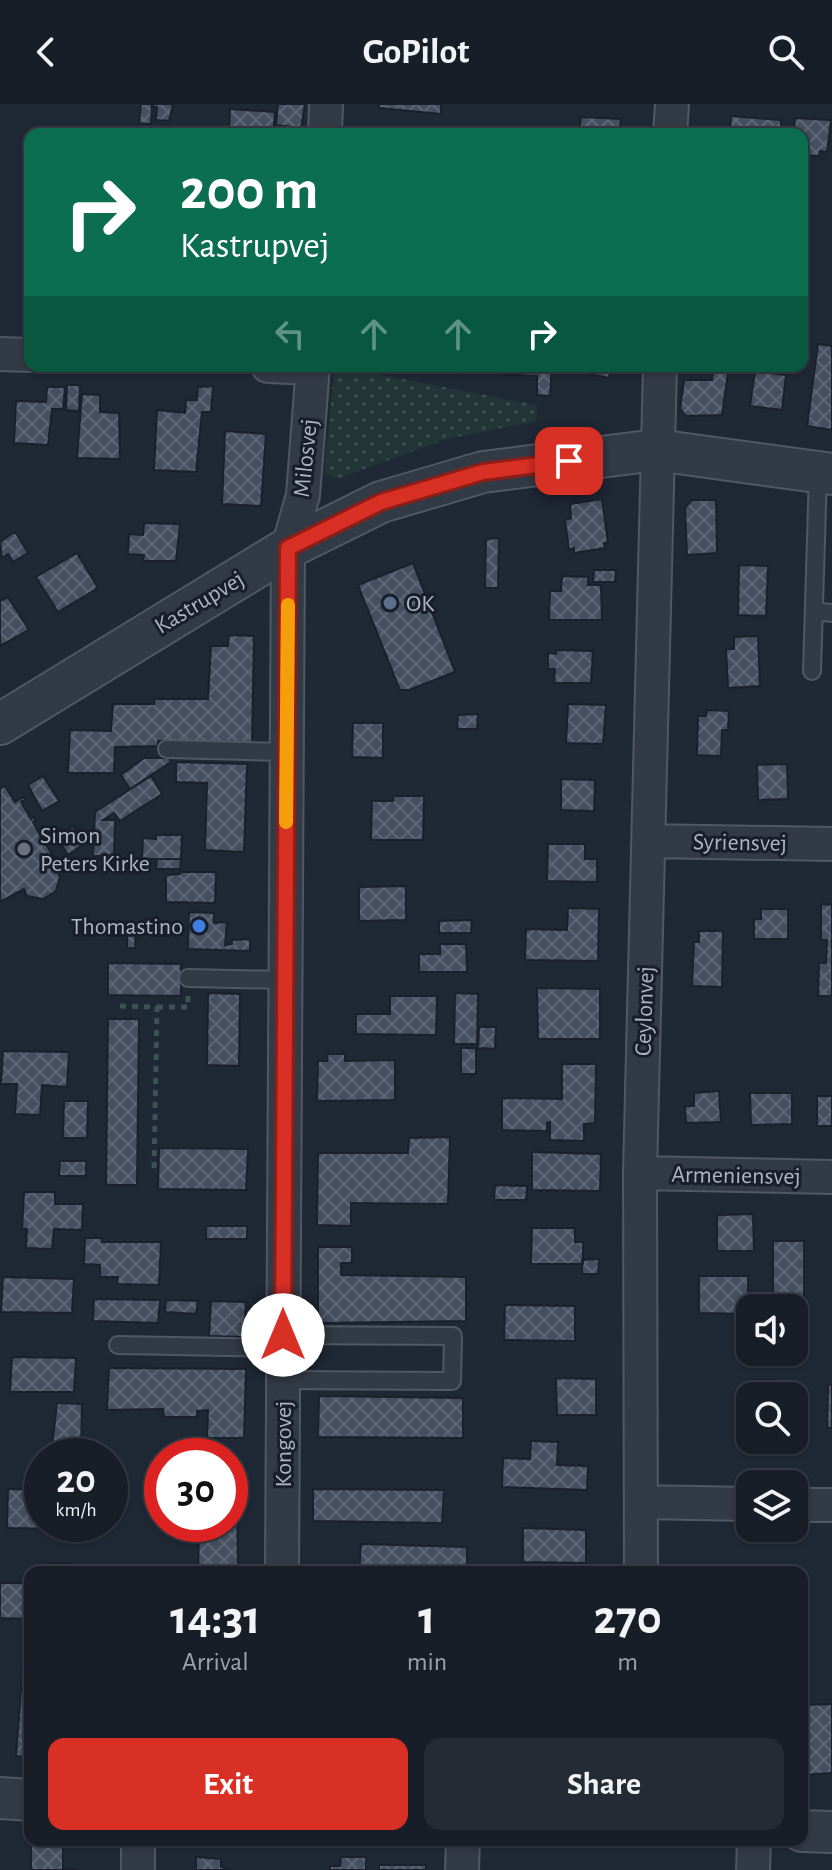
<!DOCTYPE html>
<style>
body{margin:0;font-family:"Alegreya Sans",sans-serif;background:#242b34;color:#f1f3f6;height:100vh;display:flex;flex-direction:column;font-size:30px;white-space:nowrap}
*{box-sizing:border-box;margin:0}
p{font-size:26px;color:#9ea2a8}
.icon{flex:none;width:44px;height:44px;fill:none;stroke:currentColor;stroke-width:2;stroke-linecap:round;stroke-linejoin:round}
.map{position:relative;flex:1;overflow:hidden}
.sheet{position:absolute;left:24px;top:1462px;width:784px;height:280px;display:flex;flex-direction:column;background:#171e28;border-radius:16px;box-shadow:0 2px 6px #0004,0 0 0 2px #363c45}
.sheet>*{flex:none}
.banner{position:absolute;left:24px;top:24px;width:784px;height:244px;border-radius:16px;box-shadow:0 2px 6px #0004,0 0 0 2px #363c45;background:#0b6e4f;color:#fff;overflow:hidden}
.tools{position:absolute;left:736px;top:1190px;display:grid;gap:16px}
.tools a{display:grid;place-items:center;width:72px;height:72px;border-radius:16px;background:#171e28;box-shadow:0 2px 6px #0004,0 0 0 2px #363c45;font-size:40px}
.speed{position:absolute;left:24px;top:1334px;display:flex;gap:16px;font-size:40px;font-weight:700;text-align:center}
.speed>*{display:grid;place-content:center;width:104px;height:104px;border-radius:50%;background:#171e28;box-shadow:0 2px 6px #0004,0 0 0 2px #363c45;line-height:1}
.speed small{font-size:20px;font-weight:400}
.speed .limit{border:12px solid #d22;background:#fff;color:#111}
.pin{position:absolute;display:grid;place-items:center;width:68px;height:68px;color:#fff;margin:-34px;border-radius:16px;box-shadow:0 4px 12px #0006}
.me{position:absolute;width:88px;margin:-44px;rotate:0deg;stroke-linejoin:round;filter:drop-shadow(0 0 6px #0008)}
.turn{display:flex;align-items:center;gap:28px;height:168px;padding:0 24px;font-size:36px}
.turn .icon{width:104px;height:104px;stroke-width:2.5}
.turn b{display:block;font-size:56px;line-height:68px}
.lanes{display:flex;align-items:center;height:76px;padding:0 24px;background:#0003;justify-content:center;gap:40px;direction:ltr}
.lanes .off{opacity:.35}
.eta{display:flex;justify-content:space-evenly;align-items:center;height:136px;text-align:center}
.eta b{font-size:48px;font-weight:700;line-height:56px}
.primary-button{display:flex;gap:16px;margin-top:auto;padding:16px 24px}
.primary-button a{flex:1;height:92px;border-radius:16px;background:#d93025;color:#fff;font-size:32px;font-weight:700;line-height:92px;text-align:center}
.primary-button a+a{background:#242b34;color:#f1f3f6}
header{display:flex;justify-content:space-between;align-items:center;height:104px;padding:0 24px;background:#171e28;font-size:36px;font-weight:700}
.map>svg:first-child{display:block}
</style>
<header><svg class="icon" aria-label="back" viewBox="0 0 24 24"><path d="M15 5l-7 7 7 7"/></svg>GoPilot<svg class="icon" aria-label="search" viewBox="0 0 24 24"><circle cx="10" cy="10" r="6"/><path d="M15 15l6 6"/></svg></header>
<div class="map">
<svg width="832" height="1766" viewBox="0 0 832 1766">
<defs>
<pattern id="grass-dots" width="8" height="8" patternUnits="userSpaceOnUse" patternTransform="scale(2)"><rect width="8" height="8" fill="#223537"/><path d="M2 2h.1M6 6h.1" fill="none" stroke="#3f5052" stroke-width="1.8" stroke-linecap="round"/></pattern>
<pattern id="building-cross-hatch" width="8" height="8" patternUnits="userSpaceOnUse" patternTransform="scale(2)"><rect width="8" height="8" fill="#454f5f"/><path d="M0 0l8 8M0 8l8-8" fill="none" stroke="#5d6674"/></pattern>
</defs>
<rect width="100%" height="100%" fill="#1f2835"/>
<path fill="url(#grass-dots)" d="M335 262 537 301 536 317 447 335 336 375 324 369Z"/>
<path fill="url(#building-cross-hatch)" stroke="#1a212c" stroke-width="2" d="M141 0H152L151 20 139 19Z
M153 0H173L169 17 156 16 157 3H153Z
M278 0H305L301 24 276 21Z
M379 0H441V10L379 4Z
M230 5 275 8 273 30H229Z
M731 12 781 16V25L794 26 795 14 831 16 827 48 820 47 819 52 802 51V30H730Z
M581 13 621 15 619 30H579Z
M818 240 832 242V326L807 322Z
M422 262H462L460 270Z
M501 262H552L550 292 537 291V272L501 270Z
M581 262H611L609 274 580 268Z
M713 262H729L722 311 686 312 680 305 684 276H712Z
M755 267 786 271 782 306 750 302Z
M67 281H80L79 307 66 306Z
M213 282 211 308H202L196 368 154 366 157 306 185 309 186 296H197L198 283Z
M47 283H65L63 305H52L48 341 14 339 16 297 46 298Z
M82 290 100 291V308L119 309 120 355 77 354Z
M225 327 266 330 261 402 222 400Z
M602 395 608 439H604L605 444 574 449V444L569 446 565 416 571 414 570 400Z
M692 396H716L717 449 687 451 685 404Z
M144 419 180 420 176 457H143L144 451 128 450 129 430 143 431Z
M13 429H16L28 449 13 458 8 450 2 454 0 438Z
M499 434 498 484H485L486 435Z
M77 449 98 484 58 508 36 473Z
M413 459 455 568 409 586H400L358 481Z
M739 461 768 462 766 512 738 511Z
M594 466H616L615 478H593Z
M562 472 588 473V481H601L602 516H549L550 487H561Z
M8 493 29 526 0 542V497Z
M229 531 254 532 252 638 158 637V642L115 643 114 669H68L70 626 111 627 113 600H154L155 595H208L211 542H228Z
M758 532 760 582 728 584 726 545H734V533Z
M557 546 593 547 591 579H554L555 565H548V549L556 550Z
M568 600 606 601 603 640 566 639Z
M707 606 729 607 728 626H722L721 652 697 651 698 612H706Z
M478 610 477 625H457L458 611Z
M353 619H383V654L352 653Z
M144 654H169L171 658 130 685 121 671Z
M176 658 247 660 244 748 205 746 207 679 176 678Z
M787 660 788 695 758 696 757 661Z
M43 672 59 697 42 707 28 681Z
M151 672 162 690 120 717 114 709 103 716H115L114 752H93L95 708Z
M561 675 595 676 594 707 561 706Z
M5 682 15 698 23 693 25 696 21 698 31 715 34 713 36 716 33 718 42 735 46 733 47 735 44 737 54 754 57 753 59 756 52 759 60 772 56 787 43 795 27 792 24 785 0 798V685Z
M394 692H424L423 736H371L372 697H393Z
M73 722 84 740 68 751 57 733Z
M156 731H182L181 755H142L143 734 156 735Z
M548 740H585V755H597V778L547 777Z
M157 755H181L180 765H156Z
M180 768H216L215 799 166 798V771L180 770Z
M406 782V816L359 817V783Z
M821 800 832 801V892H818L819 859H826L827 836H821Z
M568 804 599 805 598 857 525 856 526 825 567 826Z
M761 805H788V835H754V815H761Z
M189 808 214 809V819L227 818 225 841 232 840V836L250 835V847L188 845Z
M472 816 471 829H439V817Z
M127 825H136L135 844H127Z
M699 827H723L722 883 692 882 694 838H699Z
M440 840H466L467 868H419V850H440Z
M108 859 181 860V892L108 891Z
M537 884 600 885V935H538Z
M208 889 240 890 239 962 207 961Z
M455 889 478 890 477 940H454Z
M390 892H437L436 931 356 930V910H390Z
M108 915H139L137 1081H106Z
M479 923H496L495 945 478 944Z
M461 944H476V970H461Z
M3 947 69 948 67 983 42 981 40 1011 15 1010 17 980H1Z
M328 950H345V957L395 956V996L317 997 318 957H327Z
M562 960H596L595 1019 584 1020V1037L550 1036V1018L547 1019V1027L502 1026V994L562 995Z
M719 987 721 1018 686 1019 685 1002H694V989Z
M750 989H792V1020L751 1021Z
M817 992H832V1022H817Z
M64 997H88L87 1034H63Z
M450 1033 448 1100 351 1099V1122L317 1121 318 1049H408L409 1034Z
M159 1044 248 1045 246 1086 158 1085Z
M532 1048 601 1050 600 1087 532 1086Z
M60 1057H86V1072H59Z
M495 1081 527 1082 526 1096H494Z
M24 1088H55V1100H83L82 1126 54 1125 52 1145 26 1144 27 1125H22Z
M753 1110 754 1147H717V1111Z
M206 1122H247V1135H206Z
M532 1124H575V1138H583V1160H531Z
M85 1134H102V1138H161L159 1181 117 1180 118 1173H100V1161L84 1160Z
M773 1137H804V1209H794V1204H773Z
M318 1143H352V1159H341V1171L466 1173V1217L318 1219Z
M599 1155 598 1170H582V1156Z
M699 1172H748V1210L699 1209Z
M3 1173 74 1175 72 1209 1 1208Z
M94 1195 160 1196 158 1219 93 1217Z
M166 1196 198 1197 196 1210 165 1208Z
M211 1197 246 1198 244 1233 209 1232Z
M505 1201 575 1202V1237L504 1236Z
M12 1253 76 1254 74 1288H10Z
M109 1264 246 1265 244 1334H207L208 1306 197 1307V1313H164L163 1305 107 1306Z
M556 1274 596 1275V1311H557Z
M751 1276H777V1292H751Z
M828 1281H832V1324H827Z
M319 1292 463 1294V1334L318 1333Z
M57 1299 82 1300 81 1352H51Z
M531 1337 558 1338 557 1361 588 1362 587 1386 502 1383 503 1354 530 1355Z
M237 1377 238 1468H198L199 1428H168V1420H230V1378Z
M8 1385 42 1386V1420H68V1425L7 1424Z
M313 1385 444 1386 442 1419 313 1417Z
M523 1424 586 1426V1459L523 1458Z
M361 1440 467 1443V1468H359Z
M47 1459H70V1468H46Z
M0 1479H30V1515L0 1514Z
M25 1533H30V1653L16 1652Z
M832 1600V1669L802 1671V1659H806L807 1601Z
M63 1741V1764L77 1766H31V1742Z
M196 1753 221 1755V1763L233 1766H196Z
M341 1753H366V1766H330V1762H340Z
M379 1761H426V1766H379Z"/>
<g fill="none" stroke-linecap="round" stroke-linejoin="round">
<defs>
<path id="service" d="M814 507 832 509
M812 567 818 369
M167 645 286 648
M188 874 285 876
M118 1241 283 1244
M283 1276 452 1277 453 1232 283 1231"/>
<path id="minor" d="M325 30 326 0
M670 30 672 0
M0 250 30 251
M268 262 313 264
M649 737 832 740
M640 1069 832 1073
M641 1398 750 1400
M794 1401H832
M282 1468 288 444 303 391 313 262
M641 1468 640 1069 660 262
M138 1766V1736
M462 1766 463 1736
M753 1766 754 1736"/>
<path id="tertiary" d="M0 620 288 444 381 398 483 368 656 346 832 370
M0 1694 30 1696
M802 1727 832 1728"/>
</defs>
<use href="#service" stroke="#505864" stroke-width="20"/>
<use href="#minor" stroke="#505864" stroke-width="36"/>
<use href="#tertiary" stroke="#505864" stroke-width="44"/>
<path stroke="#3e5153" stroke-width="5" stroke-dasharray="6 6" stroke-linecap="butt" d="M120 902 157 903 154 1068
M157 903H188V891"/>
<use href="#service" stroke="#323a45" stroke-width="16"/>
<use href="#minor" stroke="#323a45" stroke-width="32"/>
<use href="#tertiary" stroke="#323a45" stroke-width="40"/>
</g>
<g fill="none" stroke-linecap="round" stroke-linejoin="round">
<defs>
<path id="route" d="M283 1231 288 444 381 398 483 368 569 357"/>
</defs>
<use href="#route" stroke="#8d1f18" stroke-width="20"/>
<use href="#route" stroke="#d93025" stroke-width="14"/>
<path stroke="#f59e0b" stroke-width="14" d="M286 718 288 501"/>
</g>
<circle fill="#5c6f8a" stroke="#181f2a" stroke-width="3" cx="390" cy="499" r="8"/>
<circle fill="#6b7280" stroke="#181f2a" stroke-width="3" cx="24" cy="745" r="8"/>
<circle fill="#3f7fe0" stroke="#181f2a" stroke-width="3" cx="199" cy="822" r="8"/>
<g text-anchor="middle" stroke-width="6" stroke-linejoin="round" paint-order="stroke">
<g font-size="24" fill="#acb5c3" stroke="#181f2a">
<text transform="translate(305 354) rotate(-84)" y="8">Milosvej</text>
<text transform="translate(199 498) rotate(-31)" y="8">Kastrupvej</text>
<text transform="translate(740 738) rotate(1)" y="8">Syriensvej</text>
<text transform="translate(644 907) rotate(-88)" y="8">Ceylonvej</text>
<text transform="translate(736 1071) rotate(1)" y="8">Armeniensvej</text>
<text transform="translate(283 1340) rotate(-90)" y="8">Kongovej</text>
</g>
<g font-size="24" fill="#acb5c3" stroke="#181f2a" text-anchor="start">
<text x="406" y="507">OK</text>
<text x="40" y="739">Simon<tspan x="40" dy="28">Peters Kirke</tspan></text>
<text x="183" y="830" text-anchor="end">Thomastino</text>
</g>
</g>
</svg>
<div class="tools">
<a><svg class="icon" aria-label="sound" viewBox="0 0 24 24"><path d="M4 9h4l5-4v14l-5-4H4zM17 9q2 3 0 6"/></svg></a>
<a><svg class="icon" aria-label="search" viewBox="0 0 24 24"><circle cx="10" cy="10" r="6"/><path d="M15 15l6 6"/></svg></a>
<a><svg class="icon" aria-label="layers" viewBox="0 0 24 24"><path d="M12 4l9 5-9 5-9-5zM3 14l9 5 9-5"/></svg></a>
</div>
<div class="speed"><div>20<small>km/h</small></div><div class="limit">30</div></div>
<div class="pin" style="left:569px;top:357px;background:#d93025"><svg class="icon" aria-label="arrive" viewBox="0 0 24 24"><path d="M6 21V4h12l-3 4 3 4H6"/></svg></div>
<svg class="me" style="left:283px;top:1231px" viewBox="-20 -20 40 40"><circle r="19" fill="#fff"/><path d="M0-13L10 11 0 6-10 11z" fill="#d93025"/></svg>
<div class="banner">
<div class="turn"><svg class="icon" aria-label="right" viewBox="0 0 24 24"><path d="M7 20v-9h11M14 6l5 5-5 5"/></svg><div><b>200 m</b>Kastrupvej</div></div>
<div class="lanes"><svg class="icon off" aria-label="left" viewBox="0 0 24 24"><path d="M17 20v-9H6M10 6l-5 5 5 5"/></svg><svg class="icon off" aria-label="ahead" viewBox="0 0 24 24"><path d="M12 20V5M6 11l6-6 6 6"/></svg><svg class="icon off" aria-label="ahead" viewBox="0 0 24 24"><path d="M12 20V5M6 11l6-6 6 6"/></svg><svg class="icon" aria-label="right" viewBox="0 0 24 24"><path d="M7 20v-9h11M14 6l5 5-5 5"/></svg></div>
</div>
<section class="sheet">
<div class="eta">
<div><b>14:31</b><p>Arrival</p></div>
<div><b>1</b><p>min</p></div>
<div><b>270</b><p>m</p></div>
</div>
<div class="primary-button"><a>Exit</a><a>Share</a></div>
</section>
</div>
